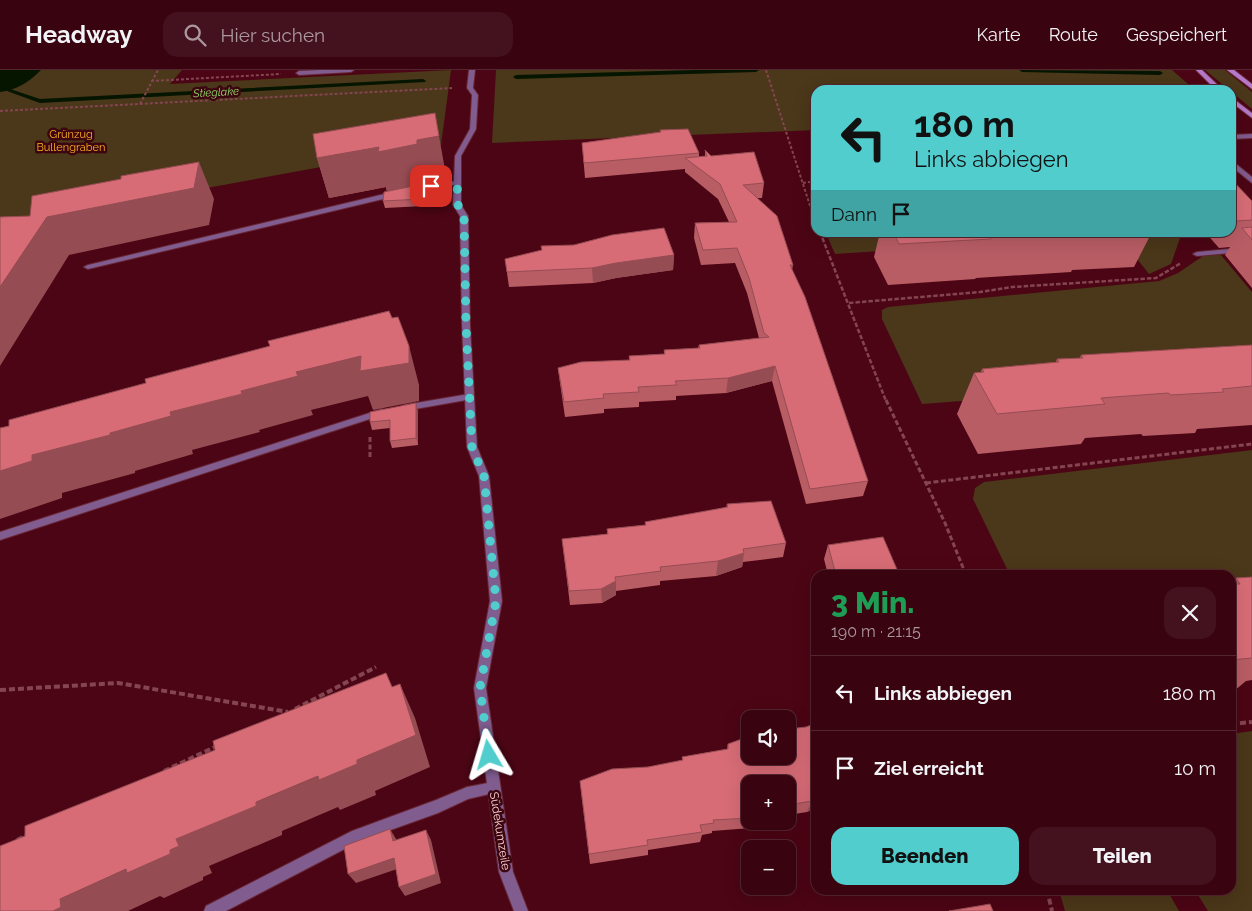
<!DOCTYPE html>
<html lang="de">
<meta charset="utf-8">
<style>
body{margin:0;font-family:Raleway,sans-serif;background:#44121e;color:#f1f3f6;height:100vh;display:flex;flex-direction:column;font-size:19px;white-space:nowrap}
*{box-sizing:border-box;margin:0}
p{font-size:16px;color:#ab989f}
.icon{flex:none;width:28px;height:28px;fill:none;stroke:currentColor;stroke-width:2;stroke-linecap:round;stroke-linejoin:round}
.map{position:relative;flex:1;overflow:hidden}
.side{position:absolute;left:811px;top:500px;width:425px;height:325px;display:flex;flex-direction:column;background:#390410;border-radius:15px;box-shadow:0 5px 20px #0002,0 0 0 1px #532530}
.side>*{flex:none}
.hud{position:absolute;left:811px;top:15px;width:425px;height:152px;border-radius:15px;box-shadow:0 5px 20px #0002,0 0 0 1px #532530;background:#52cdce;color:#111;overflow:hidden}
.fabs{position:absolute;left:741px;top:640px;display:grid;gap:10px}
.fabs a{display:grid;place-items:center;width:55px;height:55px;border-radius:10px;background:#390410;box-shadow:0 5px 20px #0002,0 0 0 1px #532530;font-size:25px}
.pin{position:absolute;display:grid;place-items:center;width:42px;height:42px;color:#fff;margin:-21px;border-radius:10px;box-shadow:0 2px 8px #0006}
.me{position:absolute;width:55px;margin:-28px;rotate:353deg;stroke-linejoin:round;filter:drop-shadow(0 0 4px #0008)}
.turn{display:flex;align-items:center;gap:18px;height:105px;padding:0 20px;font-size:22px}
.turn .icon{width:65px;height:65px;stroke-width:2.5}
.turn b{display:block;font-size:35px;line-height:42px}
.then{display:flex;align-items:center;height:48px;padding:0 20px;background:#0003;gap:10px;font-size:19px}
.round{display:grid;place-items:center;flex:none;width:52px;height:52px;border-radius:15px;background:#44121e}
.summary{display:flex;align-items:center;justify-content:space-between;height:85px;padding:0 20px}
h1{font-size:30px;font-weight:800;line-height:38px;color:#1e9e55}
.cta{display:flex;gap:10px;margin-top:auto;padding:10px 20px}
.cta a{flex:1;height:58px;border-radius:15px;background:#52cdce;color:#111;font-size:20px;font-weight:800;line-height:58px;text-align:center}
.cta a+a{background:#44121e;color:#f1f3f6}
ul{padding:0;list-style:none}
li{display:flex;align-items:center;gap:15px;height:75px;padding:0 20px;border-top:1px solid #532530}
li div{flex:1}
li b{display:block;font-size:19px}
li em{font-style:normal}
header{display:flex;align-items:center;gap:30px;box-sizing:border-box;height:70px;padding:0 25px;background:#390410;border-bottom:1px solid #532530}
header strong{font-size:24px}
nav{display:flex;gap:28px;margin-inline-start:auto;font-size:18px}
.search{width:350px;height:45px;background:#44121e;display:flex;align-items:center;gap:12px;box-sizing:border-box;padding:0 18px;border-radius:15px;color:#ab989f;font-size:19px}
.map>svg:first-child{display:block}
</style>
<header>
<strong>Headway</strong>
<div class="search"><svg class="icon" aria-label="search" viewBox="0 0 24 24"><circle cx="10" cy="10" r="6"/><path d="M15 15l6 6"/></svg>Hier suchen</div>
<nav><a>Karte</a><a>Route</a><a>Gespeichert</a></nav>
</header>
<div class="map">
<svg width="1252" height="841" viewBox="0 0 1252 841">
<rect width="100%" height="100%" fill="#4c0515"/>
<path fill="#4b3719" d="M0 0H182L170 14 451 0 441 75 0 156Z
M496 0H1172L1195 20H816V60L492 73Z
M1205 0H1225L1252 22V39Z
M1176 162 1180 168 1171 194 1149 204 1118 165 835 184 826 163Z
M1220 184 1252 222V321L1243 310 922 334 882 249V240L888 237 1159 211 1178 203 1203 186Z
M1252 380V539L1231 541V505H1010L973 429 975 418 984 412Z
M1252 661V841H1208L1195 820H1231V664Z
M1059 820H1167L1179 841H1065Z"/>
<path fill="#051500" d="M0 0H41C29 12 17 20 0 22Z"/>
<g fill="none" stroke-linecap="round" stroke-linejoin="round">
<path fill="#051500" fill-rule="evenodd" d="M695 0H759L756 2 516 9 513 7 516 5Z
M1019 0 1160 1 1163 3 1160 5 1022 2Z
M423 9 426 11 425 12 40 33 7 21 10 19 40 29Z"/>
<defs>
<path id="lane" d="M320 0H354L351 2 299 5 296 3 299 1Z
M1252 64V68L1231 69V65Z
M1231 90 1252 107V113L1231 96Z
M457 111 459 112V114L411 122 407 120 411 118Z
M397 121H400V125L88 199 84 197 88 195Z
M1252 177V181L1197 186 1193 184 1197 182Z
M469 324 472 325 474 327 472 329 404 341 399 338 404 335Z
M382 339 385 340 387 342 385 344 0 470V462Z
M493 712 498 714 499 718 498 722 468 729 438 743 360 771 226 841H204L206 836 352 761 436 730 467 717Z"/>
<path id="street" d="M469 0H475L473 18 478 25 476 59 461 86V135L468 146 470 255 477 377 489 406 502 531 486 618 513 802 528 841H514L499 802 474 618 490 531 479 406 467 377 462 255 460 146 453 135 455 86 470 59 472 25 467 18Z"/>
<path id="secondary" d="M1196 0H1202L1223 20H1216Z
M1227 0H1234L1252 14V19Z
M1231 27 1252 43V48L1231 32Z"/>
</defs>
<use href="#lane" stroke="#682533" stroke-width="2"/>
<use href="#street" stroke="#682533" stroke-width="2"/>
<use href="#secondary" stroke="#682533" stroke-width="2"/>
<path stroke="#844551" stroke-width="2" stroke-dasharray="3 2" stroke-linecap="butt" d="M766 0 814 148
M151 11 281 4
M140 34 158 0
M0 41 452 18
M803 113 816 111"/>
<path stroke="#844551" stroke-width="2.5" stroke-dasharray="4.5 2" stroke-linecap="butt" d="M814 147 816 153
M820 162 886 331
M849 233 980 222 1012 217 1156 208 1181 193"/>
<path stroke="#844551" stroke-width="3" stroke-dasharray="5 2.5" stroke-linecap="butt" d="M886 330 945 453 966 505
M370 367V389
M926 413 1252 374"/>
<path stroke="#844551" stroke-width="4" stroke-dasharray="6 3" stroke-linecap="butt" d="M0 620 118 613 288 642
M295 639 376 597
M1231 654 1252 652
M164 701 217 676
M17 770 29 764
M1047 820 1052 841"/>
<use href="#lane" fill="#805c8f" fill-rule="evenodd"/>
<use href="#street" fill="#805c8f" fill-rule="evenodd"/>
<use href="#secondary" fill="#b379ca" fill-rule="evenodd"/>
</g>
<path fill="#b95d65" d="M660 60 699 83V87L705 86V80L711 86 764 113 762 128H757L793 195 792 200 868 411 863 426 806 434 772 311 726 323 676 326V330L639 332V337L604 339V343L565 347 560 313 558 298 629 290V286L664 284V280L698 278 699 275 759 268 747 223 735 193 701 195 694 168 695 153 729 152 718 129 685 102V99L585 108 582 73 660 62Z
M317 88 446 105 425 109V113L423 114 424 121V136L385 138 383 131 387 122 386 117 329 128Z
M1231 109 1252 131V218L1225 185 1230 177 1219 178 1205 162H1231Z
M880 162H1152L1134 197 1072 200 1071 202 976 208 975 209 888 215 874 187Z
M674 185 673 200 616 208 593 213 509 217 505 189Z
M1252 275V355L1197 359 1195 363 1143 366 1141 364 1085 368 1081 374 978 384 957 344 974 303 981 302 982 299 1056 292 1057 289 1080 288 1081 285Z
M418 341V375L392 378 390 371V358L372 360 370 352Z
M727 434 786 473 783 487 743 492 742 497 716 506 660 511V515L616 521V525L602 533 570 535 562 469 607 464V459L645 455V452L726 438Z
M828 475 899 504 898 505H828L824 489Z
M1252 507V610L1246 611 1234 621H1231V513L1236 508Z
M728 674 788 686 816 738 807 742 788 745V714H750V751H753L751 758 712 761V763L702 765 700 772 648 780V785L590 794 580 711 648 697 682 691V687L727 679Z"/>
<path fill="#964c53" d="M439 66 446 105 425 109V113L423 114 424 121V136L422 129 387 122 386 117 329 128 317 88Z
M199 92 214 129 209 155 69 185 0 296V217L47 147Z
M674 185 673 200 616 208 593 213 592 198 616 193Z
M409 276 419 315V331L373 340 368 326 311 340 313 345 259 360 260 362 192 380 193 384 135 401V403L62 423V428L0 449V401L32 385 170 342 241 321 296 302 361 286Z
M775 296 772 311 726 323 728 308Z
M416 333 418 341V375L416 368Z
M744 483 742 497 716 506 718 491Z
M616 511V525L602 533 601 519Z
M400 614 415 648 430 697 375 721 376 725 340 740 338 737 282 761V765L209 796 212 803 203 807V810L164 828 160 826 128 841H53L60 829 126 799 170 780 176 769 256 732 357 690Z
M816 729V738L807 742 812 731Z
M390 759 396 769 400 781 393 771Z
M426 760 431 770 441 813 405 826 399 817Z
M394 788 400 798 356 813 348 804Z"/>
<path fill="#d76c76" stroke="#964c53" d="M435 43 439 66 417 70V74L378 82 379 77 317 88 313 64Z
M688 59 699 83 584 93 582 73 661 62 660 60Z
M705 80 711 86 754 82 764 113 743 115 777 146 793 195H790L805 227 868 411 810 419 775 296 728 308 675 311 677 315 638 317 639 322 603 324 604 328 564 332 558 298 581 292 630 290 629 286 665 284 664 280 700 278 699 275 769 267 764 263 749 208 737 178 703 180 695 153 737 152 720 114 685 88 707 86Z
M199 92 194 118 47 147 0 217V147L30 146 32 126 121 109V106Z
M1231 109 1252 131V150L1235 151 1231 147Z
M423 114 422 129 383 131 384 122Z
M1252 157V170L1242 158Z
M664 158 674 185 616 193 592 198 507 202 505 189 542 180 541 176 574 175 612 165Z
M893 162H1072L990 167 991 169 899 174Z
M389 241 392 248 398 247 409 276V293L360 301 361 286 296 302 298 306 241 321 242 324 170 342 171 346 110 363V365L32 385V391L0 401V358L9 356V350L146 313 145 309 270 276 268 271Z
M1252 275V316L1222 319 1224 322 1171 325 1168 323 1101 328 1105 334 997 344 974 303 984 302 982 299 1059 292 1057 289 1083 288 1081 285Z
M416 333V368L390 371V350L370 352V342Z
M771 431 786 473 743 479 744 483 718 491 660 497 661 501 615 507 616 511 601 519 569 521 562 469 608 464 607 459 646 455 645 452 728 437 727 434Z
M883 467 899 504H896L897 505H836L828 475Z
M1252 507V588L1231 590V514H1240L1236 508Z
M386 603 392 617 400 614 416 665 357 690V694L319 710 318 706 256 732V736L176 769 179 776 170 780V784L127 803 126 799 60 829 61 837 53 841H0V776L25 766V756L215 680 213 671Z
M816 653V729L812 731 788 735V714H750V748L713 750 714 753 700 755 702 762 647 770 648 775 589 784 580 711 612 699 648 697 683 690 682 687 728 679V674L750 666V686H788V659L806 657Z
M390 759 393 771 426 760 436 804 399 817 394 788 348 804 344 776Z
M990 834 993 841H949Z"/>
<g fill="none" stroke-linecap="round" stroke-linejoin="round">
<path stroke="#52cdce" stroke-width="9" stroke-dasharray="0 16.2" d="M431 116 457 113 458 135 464 146 466 255 472 377 484 406 496 531 480 618 489 685"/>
</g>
<g text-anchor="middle" stroke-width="5" stroke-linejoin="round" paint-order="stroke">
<g font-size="11" font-style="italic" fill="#91db6a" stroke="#3b0610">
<text transform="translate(216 22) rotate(-3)" y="4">Stieglake</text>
</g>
<g font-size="11" fill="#ffb222" stroke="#3b0610">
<text x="71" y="68">Grünzug<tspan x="71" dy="13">Bullengraben</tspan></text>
</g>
<g font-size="12" fill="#fdd0d2" stroke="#3b0610">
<text transform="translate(500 761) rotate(81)" y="4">Südekumzeile</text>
</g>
</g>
</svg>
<div class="fabs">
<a><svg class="icon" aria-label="sound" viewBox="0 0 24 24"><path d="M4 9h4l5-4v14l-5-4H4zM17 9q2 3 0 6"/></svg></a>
<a>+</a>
<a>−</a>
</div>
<div class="pin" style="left:431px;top:116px;background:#d93025"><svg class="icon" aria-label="arrive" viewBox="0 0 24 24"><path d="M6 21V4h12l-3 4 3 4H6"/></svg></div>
<svg class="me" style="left:489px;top:685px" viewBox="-20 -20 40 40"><path d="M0-17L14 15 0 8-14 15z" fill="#52cdce" stroke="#fff" stroke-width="4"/></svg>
<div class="hud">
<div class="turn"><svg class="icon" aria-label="left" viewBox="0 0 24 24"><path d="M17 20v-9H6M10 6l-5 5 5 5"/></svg><div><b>180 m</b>Links abbiegen</div></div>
<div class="then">Dann<svg class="icon" aria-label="arrive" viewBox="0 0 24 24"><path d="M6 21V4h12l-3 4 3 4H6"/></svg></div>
</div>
<section class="side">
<div class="summary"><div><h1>3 Min.</h1><p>190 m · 21:15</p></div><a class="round"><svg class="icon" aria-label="close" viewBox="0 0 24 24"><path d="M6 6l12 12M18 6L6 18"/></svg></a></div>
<ul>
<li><svg class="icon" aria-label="left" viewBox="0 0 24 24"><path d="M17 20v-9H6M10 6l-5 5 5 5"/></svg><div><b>Links abbiegen</b></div><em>180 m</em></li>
<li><svg class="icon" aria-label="arrive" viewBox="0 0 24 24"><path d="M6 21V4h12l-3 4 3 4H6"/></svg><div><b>Ziel erreicht</b></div><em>10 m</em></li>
</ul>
<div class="cta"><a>Beenden</a><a>Teilen</a></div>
</section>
</div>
